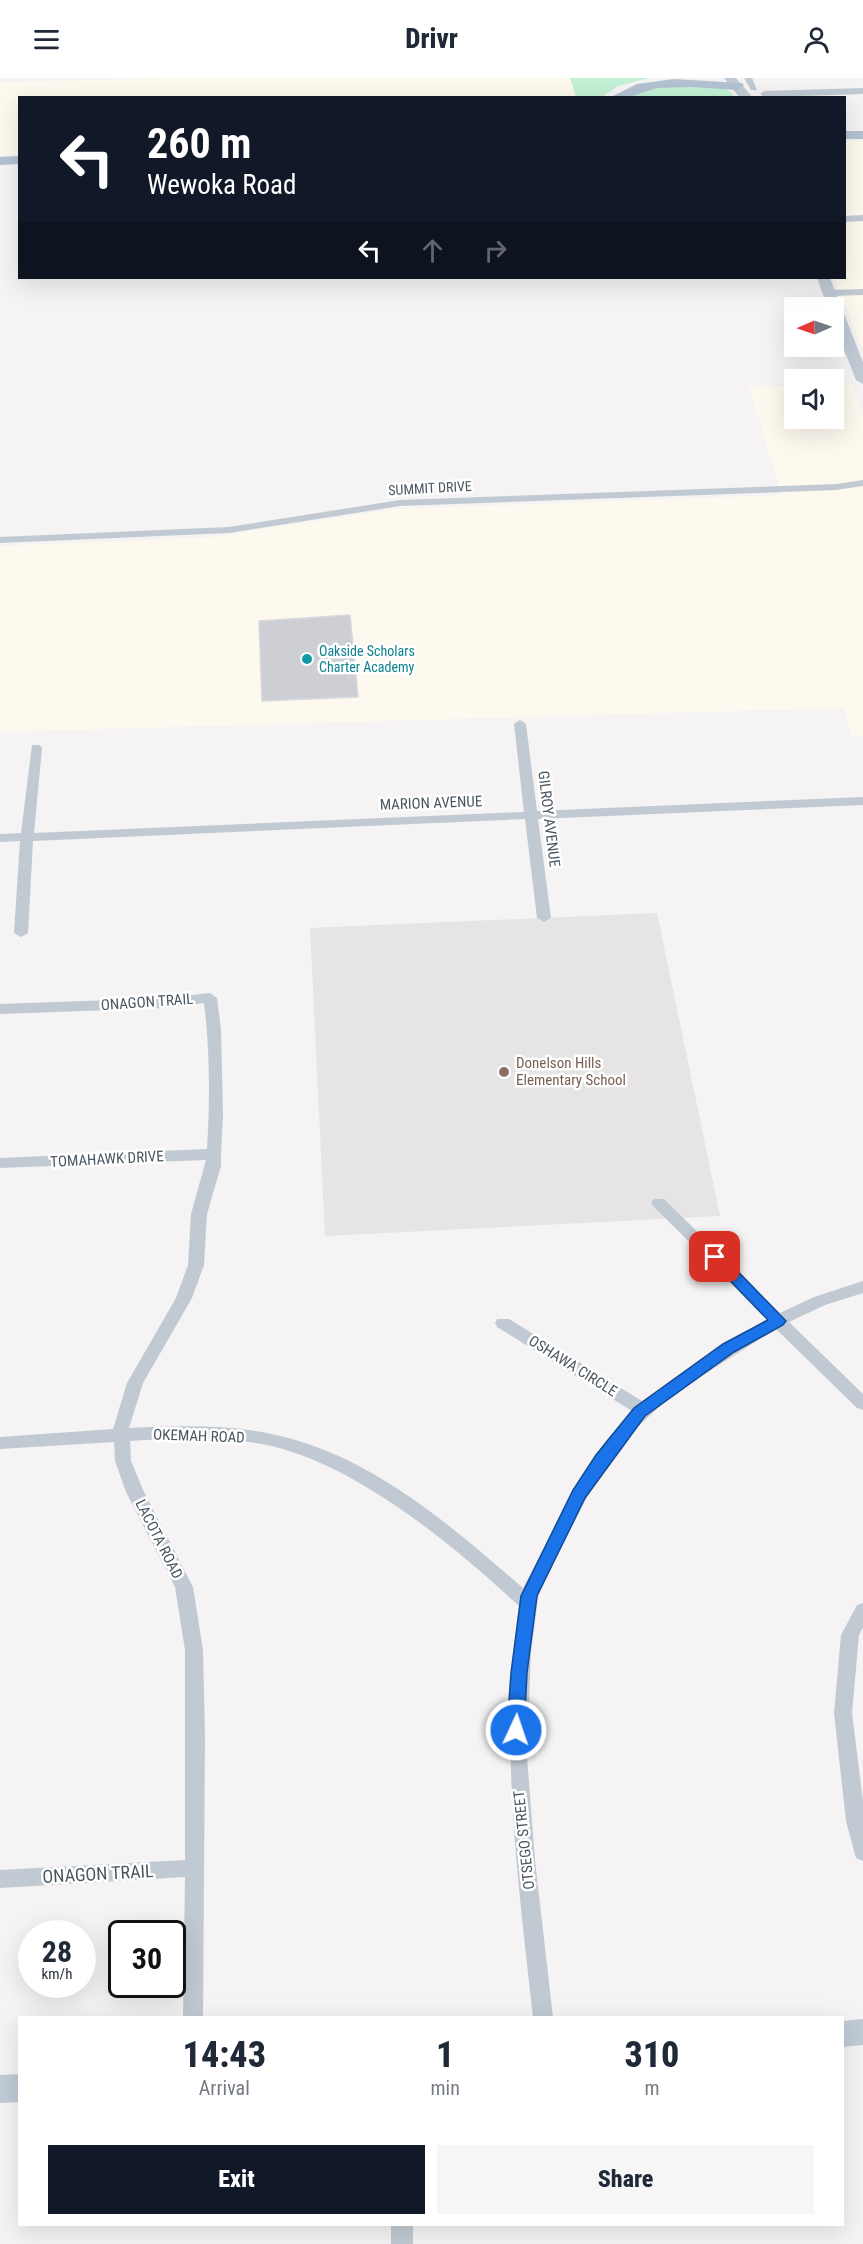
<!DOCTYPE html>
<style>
body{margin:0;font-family:"Roboto Condensed",sans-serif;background:#f6f6f7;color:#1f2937;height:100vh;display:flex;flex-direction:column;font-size:22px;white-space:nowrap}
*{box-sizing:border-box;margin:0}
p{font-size:20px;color:#747a83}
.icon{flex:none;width:33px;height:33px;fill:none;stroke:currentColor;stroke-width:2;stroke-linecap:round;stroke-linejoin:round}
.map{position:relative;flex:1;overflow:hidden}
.side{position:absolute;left:18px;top:1938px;width:826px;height:210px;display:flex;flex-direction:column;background:#fff;border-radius:0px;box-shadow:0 6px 24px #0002}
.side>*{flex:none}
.banner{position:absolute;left:18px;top:18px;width:828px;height:183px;border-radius:0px;box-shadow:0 6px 24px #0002;background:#111827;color:#fff;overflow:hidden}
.needle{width:39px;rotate:268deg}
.fabs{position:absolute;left:784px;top:219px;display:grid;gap:12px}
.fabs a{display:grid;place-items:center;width:60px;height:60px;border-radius:0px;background:#fff;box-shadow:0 6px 24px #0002;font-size:30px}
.speed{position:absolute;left:18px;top:1842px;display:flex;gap:12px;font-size:30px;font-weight:700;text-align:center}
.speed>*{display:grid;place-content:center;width:78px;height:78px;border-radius:50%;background:#fff;box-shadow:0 6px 24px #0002;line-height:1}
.speed small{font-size:15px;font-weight:400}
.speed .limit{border:3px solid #111;border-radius:9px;background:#fff;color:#111}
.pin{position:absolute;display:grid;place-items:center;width:51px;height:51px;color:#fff;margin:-26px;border-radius:12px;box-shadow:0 3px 9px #0006}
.me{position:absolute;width:66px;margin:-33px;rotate:3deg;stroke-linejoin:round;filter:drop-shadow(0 0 4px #0008)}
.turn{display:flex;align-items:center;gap:21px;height:126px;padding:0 30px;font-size:27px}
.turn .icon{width:78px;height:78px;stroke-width:2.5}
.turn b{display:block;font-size:42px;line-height:51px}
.lanes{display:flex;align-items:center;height:57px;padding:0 30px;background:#0003;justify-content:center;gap:30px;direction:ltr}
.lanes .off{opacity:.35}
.eta{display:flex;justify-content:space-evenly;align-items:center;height:102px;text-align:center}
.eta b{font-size:36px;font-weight:800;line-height:42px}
.button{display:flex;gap:12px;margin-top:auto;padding:12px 30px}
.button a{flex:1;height:69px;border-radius:0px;background:#111827;color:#fff;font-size:24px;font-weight:800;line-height:69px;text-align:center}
.button a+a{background:#f6f6f7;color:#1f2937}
header{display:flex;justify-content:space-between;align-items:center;height:78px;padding:0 30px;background:#fff;font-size:27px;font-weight:800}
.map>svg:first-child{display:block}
</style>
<header><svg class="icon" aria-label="menu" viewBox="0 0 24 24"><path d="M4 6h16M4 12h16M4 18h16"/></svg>Drivr<svg class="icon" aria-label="person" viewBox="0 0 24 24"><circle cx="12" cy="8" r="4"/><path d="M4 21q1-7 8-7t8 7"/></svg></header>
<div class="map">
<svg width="863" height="2166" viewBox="0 0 863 2166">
<rect width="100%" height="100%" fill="#f5f3f3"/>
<path fill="#fdf9ef" d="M171 0H570L576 19 20 20 19 77 0 78V4Z
M863 62V137H860L863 145V273L834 200H844L845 63Z
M834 307H852L863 335V658H852L844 630 0 654V468L212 459 396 431 782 417 749 309 795 308V340H834Z"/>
<path fill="#e6e4e5" d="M657 835 720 1138 325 1158 310 850Z"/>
<path fill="#c3f1d5" d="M570 0H649L618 8 602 19H576Z
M652 7 727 11 735 19 620 20Z"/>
<path fill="#cdcfd5" stroke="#d7d9de" stroke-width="1.5" d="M350 537 358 619 262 623 259 543Z"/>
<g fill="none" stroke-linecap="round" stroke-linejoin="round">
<path fill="#c1cad2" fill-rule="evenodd" d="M744 0H752L757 12H751Z
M863 10V16L764 19 760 16 764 13Z
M863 137V143L844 144V138Z
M863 211V217L829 218 824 215 829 212Z
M863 402V408L836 412 400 428 229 455 0 465V459L229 449 400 422 836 406Z
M520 642 526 646 537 733 863 719V727L538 741 551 840 544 844 537 840 525 741 33 763 28 855 21 859 14 855 20 763 0 764V756L21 755 32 667H40L42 670 34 755 524 734 514 646Z
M210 915 217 920 221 952 223 1037 221 1076V1088L207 1136 204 1187 192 1220 143 1305 129 1350C175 1348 222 1346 267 1355 367 1374 448 1445 523 1510L585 1393 608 1360 632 1333 497 1249 495 1245 497 1241H509L642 1323 711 1274 767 1241 654 1129 651 1125 654 1121H664L780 1235 814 1219 863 1203V1215L825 1227 789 1244 863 1316V1332L857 1330 776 1251 673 1316 632 1354 608 1386 587 1419 539 1513 531 1573 527 1678 535 1782 553 1940H533C518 1802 499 1666 519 1528 453 1467 356 1386 267 1367 222 1358 175 1360 130 1363L131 1383 144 1414 193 1509 203 1572 205 1660 203 1940H183L185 1799 0 1810V1792L185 1782V1572L175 1509 126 1414 115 1383 114 1364 0 1371V1359L113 1351 127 1305 176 1220 188 1187 191 1136 206 1082 0 1090V1080L207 1071C210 1023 210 973 204 925L167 930 0 936V926L167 920Z
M863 1525V1549L859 1557 852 1635 863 1723V1783L856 1780 846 1743 834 1635 841 1557 857 1527Z
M391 2146H413V2166H391Z"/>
<path fill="#c1cbd6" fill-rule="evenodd" d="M724 0H736L753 20H740Z
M817 200H830L863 284V306L856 302 834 246V230H828Z
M863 1941V1967L843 1969V1943Z
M20 1996V2024L0 2025V1997Z"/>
<path fill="#b3c2d1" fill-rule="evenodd" d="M674 1 742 5 744 8 737 12 690 9 657 10 626 20H609L637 6Z
M844 53H863V61H844Z
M20 78V86L0 87V79Z"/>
</g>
<path fill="#1a73e8" stroke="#114b97" stroke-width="1.5" d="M715 1174 720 1175 786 1243 783 1247 734 1274 645 1338 585 1420 537 1518 527 1595 524 1652 522 1657 516 1659 510 1657 507 1652 511 1595 521 1518 573 1412 596 1377 634 1330 723 1266 768 1242 710 1182V1175Z"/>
<circle fill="#0f9aa8" stroke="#fff" stroke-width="2" cx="307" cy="581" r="6"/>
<circle fill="#8d6e63" stroke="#fff" stroke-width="2" cx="504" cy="994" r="6"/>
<g text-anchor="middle" stroke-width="5" stroke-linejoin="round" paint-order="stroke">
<g font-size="14" fill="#4a5661" stroke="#fff">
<text transform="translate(430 410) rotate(-3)" y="5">SUMMIT DRIVE</text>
</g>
<g font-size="14" fill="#0d838f" stroke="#fff" text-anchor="start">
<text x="319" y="578">Oakside Scholars<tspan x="319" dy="16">Charter Academy</tspan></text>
</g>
<g font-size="15" fill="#4a5661" stroke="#fff">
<text transform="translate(431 725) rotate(-2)" y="5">MARION AVENUE</text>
<text transform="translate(549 741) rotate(83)" y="5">GILROY AVENUE</text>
<text transform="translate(147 924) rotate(-4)" y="5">ONAGON TRAIL</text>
<text transform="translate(107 1081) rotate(-3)" y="5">TOMAHAWK DRIVE</text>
<text transform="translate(573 1288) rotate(32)" y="5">OSHAWA CIRCLE</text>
<text transform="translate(199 1358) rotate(2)" y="5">OKEMAH ROAD</text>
<text transform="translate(159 1461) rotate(63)" y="5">LACOTA ROAD</text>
<text transform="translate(524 1762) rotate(-96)" y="5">OTSEGO STREET</text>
</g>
<g font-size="15" fill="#785e54" stroke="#fff" text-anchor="start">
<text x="516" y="990">Donelson Hills<tspan x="516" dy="17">Elementary School</tspan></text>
</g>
<g font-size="18" fill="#4a5661" stroke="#fff">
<text transform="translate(98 1796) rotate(-3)" y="6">ONAGON TRAIL</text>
</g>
</g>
</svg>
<div class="fabs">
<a><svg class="needle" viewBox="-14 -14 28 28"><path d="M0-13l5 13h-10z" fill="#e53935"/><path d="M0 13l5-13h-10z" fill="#747a83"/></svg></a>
<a><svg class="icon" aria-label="sound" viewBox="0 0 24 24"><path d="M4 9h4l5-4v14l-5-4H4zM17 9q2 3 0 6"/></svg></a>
</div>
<div class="speed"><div>28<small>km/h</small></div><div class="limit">30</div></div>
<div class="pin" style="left:715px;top:1179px;background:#d93025"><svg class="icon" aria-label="arrive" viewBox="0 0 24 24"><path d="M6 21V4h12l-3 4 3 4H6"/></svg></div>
<svg class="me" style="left:516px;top:1652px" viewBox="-20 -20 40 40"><circle r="17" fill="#1a73e8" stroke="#fff" stroke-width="3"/><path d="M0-11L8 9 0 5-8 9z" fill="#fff"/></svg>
<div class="banner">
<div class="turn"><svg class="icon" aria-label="left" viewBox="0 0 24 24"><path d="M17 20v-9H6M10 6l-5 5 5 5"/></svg><div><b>260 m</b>Wewoka Road</div></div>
<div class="lanes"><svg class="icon" aria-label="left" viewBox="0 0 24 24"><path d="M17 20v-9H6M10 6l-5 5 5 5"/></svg><svg class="icon off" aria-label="ahead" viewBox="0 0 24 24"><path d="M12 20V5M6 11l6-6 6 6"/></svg><svg class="icon off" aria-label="right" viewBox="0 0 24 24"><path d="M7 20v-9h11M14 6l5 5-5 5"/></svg></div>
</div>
<section class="side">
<div class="eta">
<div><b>14:43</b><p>Arrival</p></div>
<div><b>1</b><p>min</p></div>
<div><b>310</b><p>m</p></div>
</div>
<div class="button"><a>Exit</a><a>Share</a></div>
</section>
</div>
